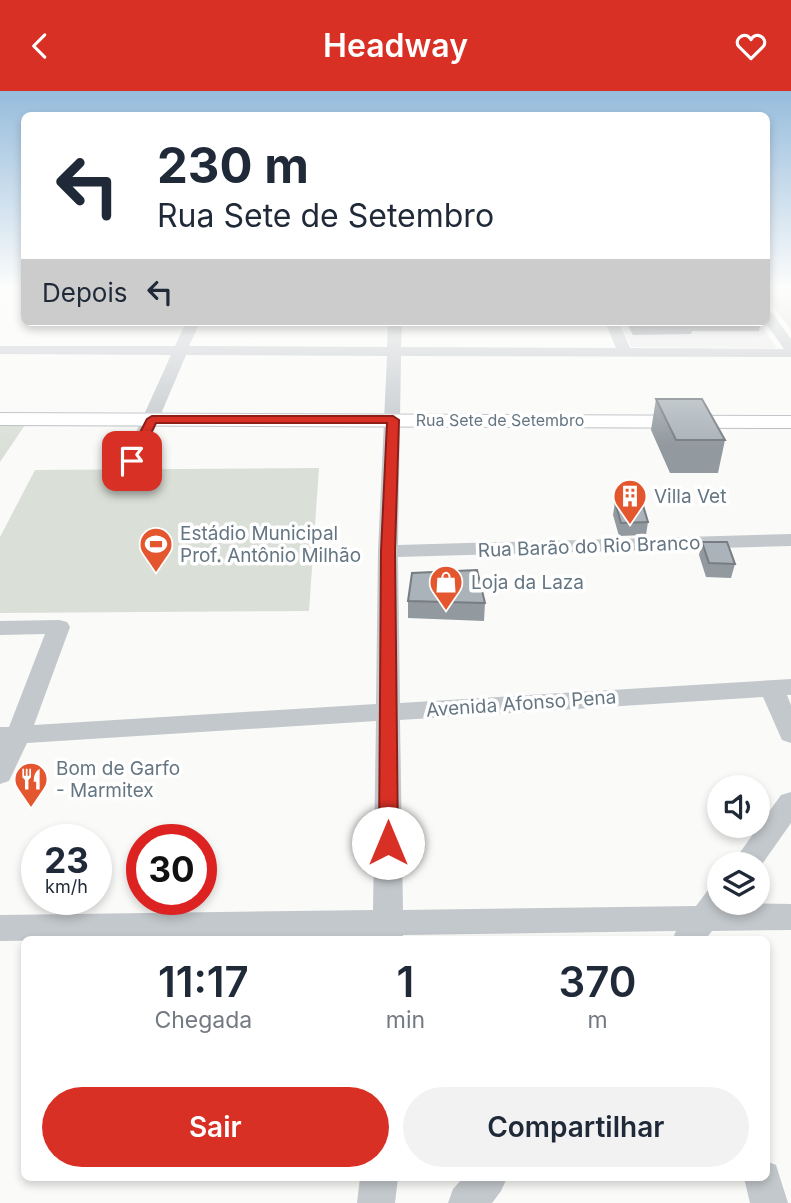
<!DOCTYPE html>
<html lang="pt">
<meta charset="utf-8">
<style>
body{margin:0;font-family:Inter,sans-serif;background:#f2f2f3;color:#1f2937;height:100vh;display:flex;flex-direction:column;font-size:26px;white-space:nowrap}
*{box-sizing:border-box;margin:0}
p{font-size:23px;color:#747a83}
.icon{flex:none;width:38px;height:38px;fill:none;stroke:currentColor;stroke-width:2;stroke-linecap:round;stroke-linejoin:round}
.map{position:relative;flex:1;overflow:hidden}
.details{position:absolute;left:21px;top:845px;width:749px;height:245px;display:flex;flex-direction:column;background:#fff;border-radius:10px;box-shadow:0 4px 10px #0003}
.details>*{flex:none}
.hud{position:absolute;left:21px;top:21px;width:749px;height:214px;border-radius:10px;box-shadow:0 4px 10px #0003;background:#fff;color:#1f2937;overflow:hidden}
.fabs{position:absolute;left:707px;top:684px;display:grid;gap:14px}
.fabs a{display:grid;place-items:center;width:63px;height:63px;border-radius:50%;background:#fff;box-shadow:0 4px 10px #0003;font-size:35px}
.speed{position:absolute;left:21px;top:733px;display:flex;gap:14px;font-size:35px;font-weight:700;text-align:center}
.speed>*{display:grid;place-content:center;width:91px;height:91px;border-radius:50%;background:#fff;box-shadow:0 4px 10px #0003;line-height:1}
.speed small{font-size:18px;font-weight:400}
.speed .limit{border:10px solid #d22;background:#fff;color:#111}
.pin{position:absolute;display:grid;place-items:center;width:60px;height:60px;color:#fff;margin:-30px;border-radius:14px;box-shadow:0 4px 10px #0006}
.me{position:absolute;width:77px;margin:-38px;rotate:0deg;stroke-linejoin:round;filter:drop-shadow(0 0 5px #0008)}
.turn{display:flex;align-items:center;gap:24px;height:147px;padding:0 21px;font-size:32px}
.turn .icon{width:91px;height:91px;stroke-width:2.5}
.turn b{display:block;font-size:49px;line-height:60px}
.then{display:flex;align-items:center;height:66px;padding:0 21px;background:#0003;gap:14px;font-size:26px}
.eta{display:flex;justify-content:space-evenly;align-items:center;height:119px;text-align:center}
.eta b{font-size:42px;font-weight:600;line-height:49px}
.primary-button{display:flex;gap:14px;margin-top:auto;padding:14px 21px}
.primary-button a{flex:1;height:80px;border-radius:42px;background:#d93025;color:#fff;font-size:28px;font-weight:600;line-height:80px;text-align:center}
.primary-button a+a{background:#f2f2f3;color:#1f2937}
header{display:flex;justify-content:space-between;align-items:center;height:91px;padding:0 21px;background:#d93025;color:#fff;font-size:32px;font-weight:600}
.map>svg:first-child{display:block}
</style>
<header><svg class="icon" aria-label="back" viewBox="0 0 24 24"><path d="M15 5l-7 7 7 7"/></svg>Headway<svg class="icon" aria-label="heart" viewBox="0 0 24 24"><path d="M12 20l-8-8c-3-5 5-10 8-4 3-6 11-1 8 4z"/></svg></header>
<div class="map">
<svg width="791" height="1112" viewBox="0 0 791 1112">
<rect width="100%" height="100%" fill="#fafaf8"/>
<path fill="#e8e9e9" d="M620 231H758L777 257 631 256Z"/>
<path fill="#dadfd7" d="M767 204H791V239L767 207Z
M0 334H25L0 371Z
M319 377 309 520 0 522V446L35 379Z"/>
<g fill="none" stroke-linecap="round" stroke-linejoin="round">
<defs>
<path id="major" d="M0 322 791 325V337L0 334Z"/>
</defs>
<use href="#major" stroke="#b5babe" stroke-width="2"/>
<path fill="#c3c8cc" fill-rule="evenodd" d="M766 198H791V203H766Z
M766 219 771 220 791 248V266L401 265 398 454 791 443V455L398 466 400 612 791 588V604H787L791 614V652L782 649 763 606 400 629 403 819 696 815 708 799 719 796V812L791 813V839L712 840 705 849H672L676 840 403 844V849H373V845L0 850V824L373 819 376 630 27 652 9 690 0 693V636H9L45 543 0 544V530L59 529 67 531 70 536 34 634 376 613 378 460 387 265 186 264 141 370 132 375 123 370 171 264 0 263V255H175L186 231H200L189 255 387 256 388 231H402L401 256 616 257 605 231H619L630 257 784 258 765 231Z
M791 701V732L758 779V774H731L781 704Z
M766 1070 776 1074 788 1112H750L744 1087H766Z
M360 1087H398L395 1112H357Z
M463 1087H507L501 1100 492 1112H448L453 1098Z"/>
<use href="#major" fill="#fff" fill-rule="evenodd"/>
</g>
<path fill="#929a9f" d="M626 231H761L759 240H692L691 243 633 244Z
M656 308 725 349 718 382H670L651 339Z
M615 411 648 431 646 444 619 445 613 424Z
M702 451 735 473 731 487 706 486 699 464Z
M408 510 485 512 484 530 408 527Z"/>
<path fill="#aab3b9" stroke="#777d82" stroke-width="2" d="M656 308H702L725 349H676Z
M615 411H642L648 431 621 432Z
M702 451H727L735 473 709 472Z
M477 479 485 512 408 510 412 482Z"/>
<linearGradient id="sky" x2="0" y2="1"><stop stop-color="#96bcdc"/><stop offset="0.56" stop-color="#fdfdfc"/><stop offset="1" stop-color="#fdfdfc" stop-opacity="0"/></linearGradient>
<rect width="791" height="354" fill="url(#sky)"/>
<path fill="#d93025" stroke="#8d1f18" stroke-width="2" d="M152 325H393L399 329 395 460 398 752 395 757 388 760 382 757 379 752 381 460 387 332H156L136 373H127L125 370 147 328Z"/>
<defs>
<symbol id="building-pin" viewBox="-11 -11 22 30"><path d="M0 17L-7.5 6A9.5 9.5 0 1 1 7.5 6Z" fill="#e4572e" stroke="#fff"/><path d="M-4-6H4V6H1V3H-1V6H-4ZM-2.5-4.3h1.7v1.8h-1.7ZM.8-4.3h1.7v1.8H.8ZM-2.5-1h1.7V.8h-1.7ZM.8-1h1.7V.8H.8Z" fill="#fff"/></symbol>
<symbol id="stadium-pin" viewBox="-11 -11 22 30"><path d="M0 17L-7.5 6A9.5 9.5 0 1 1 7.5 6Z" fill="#e4572e" stroke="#fff"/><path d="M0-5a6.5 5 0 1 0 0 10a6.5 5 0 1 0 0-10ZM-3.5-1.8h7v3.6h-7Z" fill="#fff"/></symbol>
<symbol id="shop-pin" viewBox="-11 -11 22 30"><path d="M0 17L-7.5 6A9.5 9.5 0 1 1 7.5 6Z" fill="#e4572e" stroke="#fff"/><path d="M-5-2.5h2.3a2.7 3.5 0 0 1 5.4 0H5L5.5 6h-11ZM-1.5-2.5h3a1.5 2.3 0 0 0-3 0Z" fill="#fff"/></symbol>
<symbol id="restaurant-pin" viewBox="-11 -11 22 30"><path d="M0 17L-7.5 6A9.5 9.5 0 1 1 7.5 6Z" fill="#e4572e" stroke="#fff"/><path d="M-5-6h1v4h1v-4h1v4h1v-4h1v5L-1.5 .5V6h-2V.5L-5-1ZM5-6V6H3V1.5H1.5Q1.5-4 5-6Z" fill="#fff"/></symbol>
</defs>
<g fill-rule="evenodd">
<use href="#building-pin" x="611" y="386" width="38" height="52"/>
<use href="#stadium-pin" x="137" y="434" width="38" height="52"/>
<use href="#shop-pin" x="427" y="472" width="38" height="52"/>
<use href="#restaurant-pin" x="12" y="669" width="38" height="52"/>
</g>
<g text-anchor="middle" stroke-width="7" stroke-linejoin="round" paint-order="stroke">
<g font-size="16" fill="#657683" stroke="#fff">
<text x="500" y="335">Rua Sete de Setembro</text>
</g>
<g font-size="19" fill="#657683" stroke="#fff" text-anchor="start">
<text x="654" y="412">Villa Vet</text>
<text x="180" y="449">Estádio Municipal<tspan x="180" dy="22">Prof. Antônio Milhão</tspan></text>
<text x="471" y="498">Loja da Laza</text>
<text x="56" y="684">Bom de Garfo<tspan x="56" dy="22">- Marmitex</tspan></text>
</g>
<g font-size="19" fill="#657683" stroke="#fff">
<text transform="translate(589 455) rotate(-2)" y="7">Rua Barão do Rio Branco</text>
<text transform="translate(521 612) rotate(-4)" y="7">Avenida Afonso Pena</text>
</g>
</g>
</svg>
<div class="fabs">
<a><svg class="icon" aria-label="sound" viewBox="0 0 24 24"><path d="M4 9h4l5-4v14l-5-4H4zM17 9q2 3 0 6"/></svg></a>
<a><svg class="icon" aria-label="layers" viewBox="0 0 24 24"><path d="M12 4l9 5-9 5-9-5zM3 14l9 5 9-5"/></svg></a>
</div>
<div class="speed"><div>23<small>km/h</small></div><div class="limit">30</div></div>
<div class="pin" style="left:132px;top:370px;background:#d93025"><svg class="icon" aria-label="arrive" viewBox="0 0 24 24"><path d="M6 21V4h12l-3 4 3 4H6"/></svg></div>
<svg class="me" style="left:388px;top:752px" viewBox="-20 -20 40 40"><circle r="19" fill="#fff"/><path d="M0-13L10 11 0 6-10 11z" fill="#d93025"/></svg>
<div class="hud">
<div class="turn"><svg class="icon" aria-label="left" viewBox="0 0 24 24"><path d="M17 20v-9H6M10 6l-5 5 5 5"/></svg><div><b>230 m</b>Rua Sete de Setembro</div></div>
<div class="then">Depois<svg class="icon" aria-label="left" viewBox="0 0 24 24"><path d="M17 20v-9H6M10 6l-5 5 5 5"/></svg></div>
</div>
<section class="details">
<div class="eta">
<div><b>11:17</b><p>Chegada</p></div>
<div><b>1</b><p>min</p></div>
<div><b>370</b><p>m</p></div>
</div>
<div class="primary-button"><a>Sair</a><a>Compartilhar</a></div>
</section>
</div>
